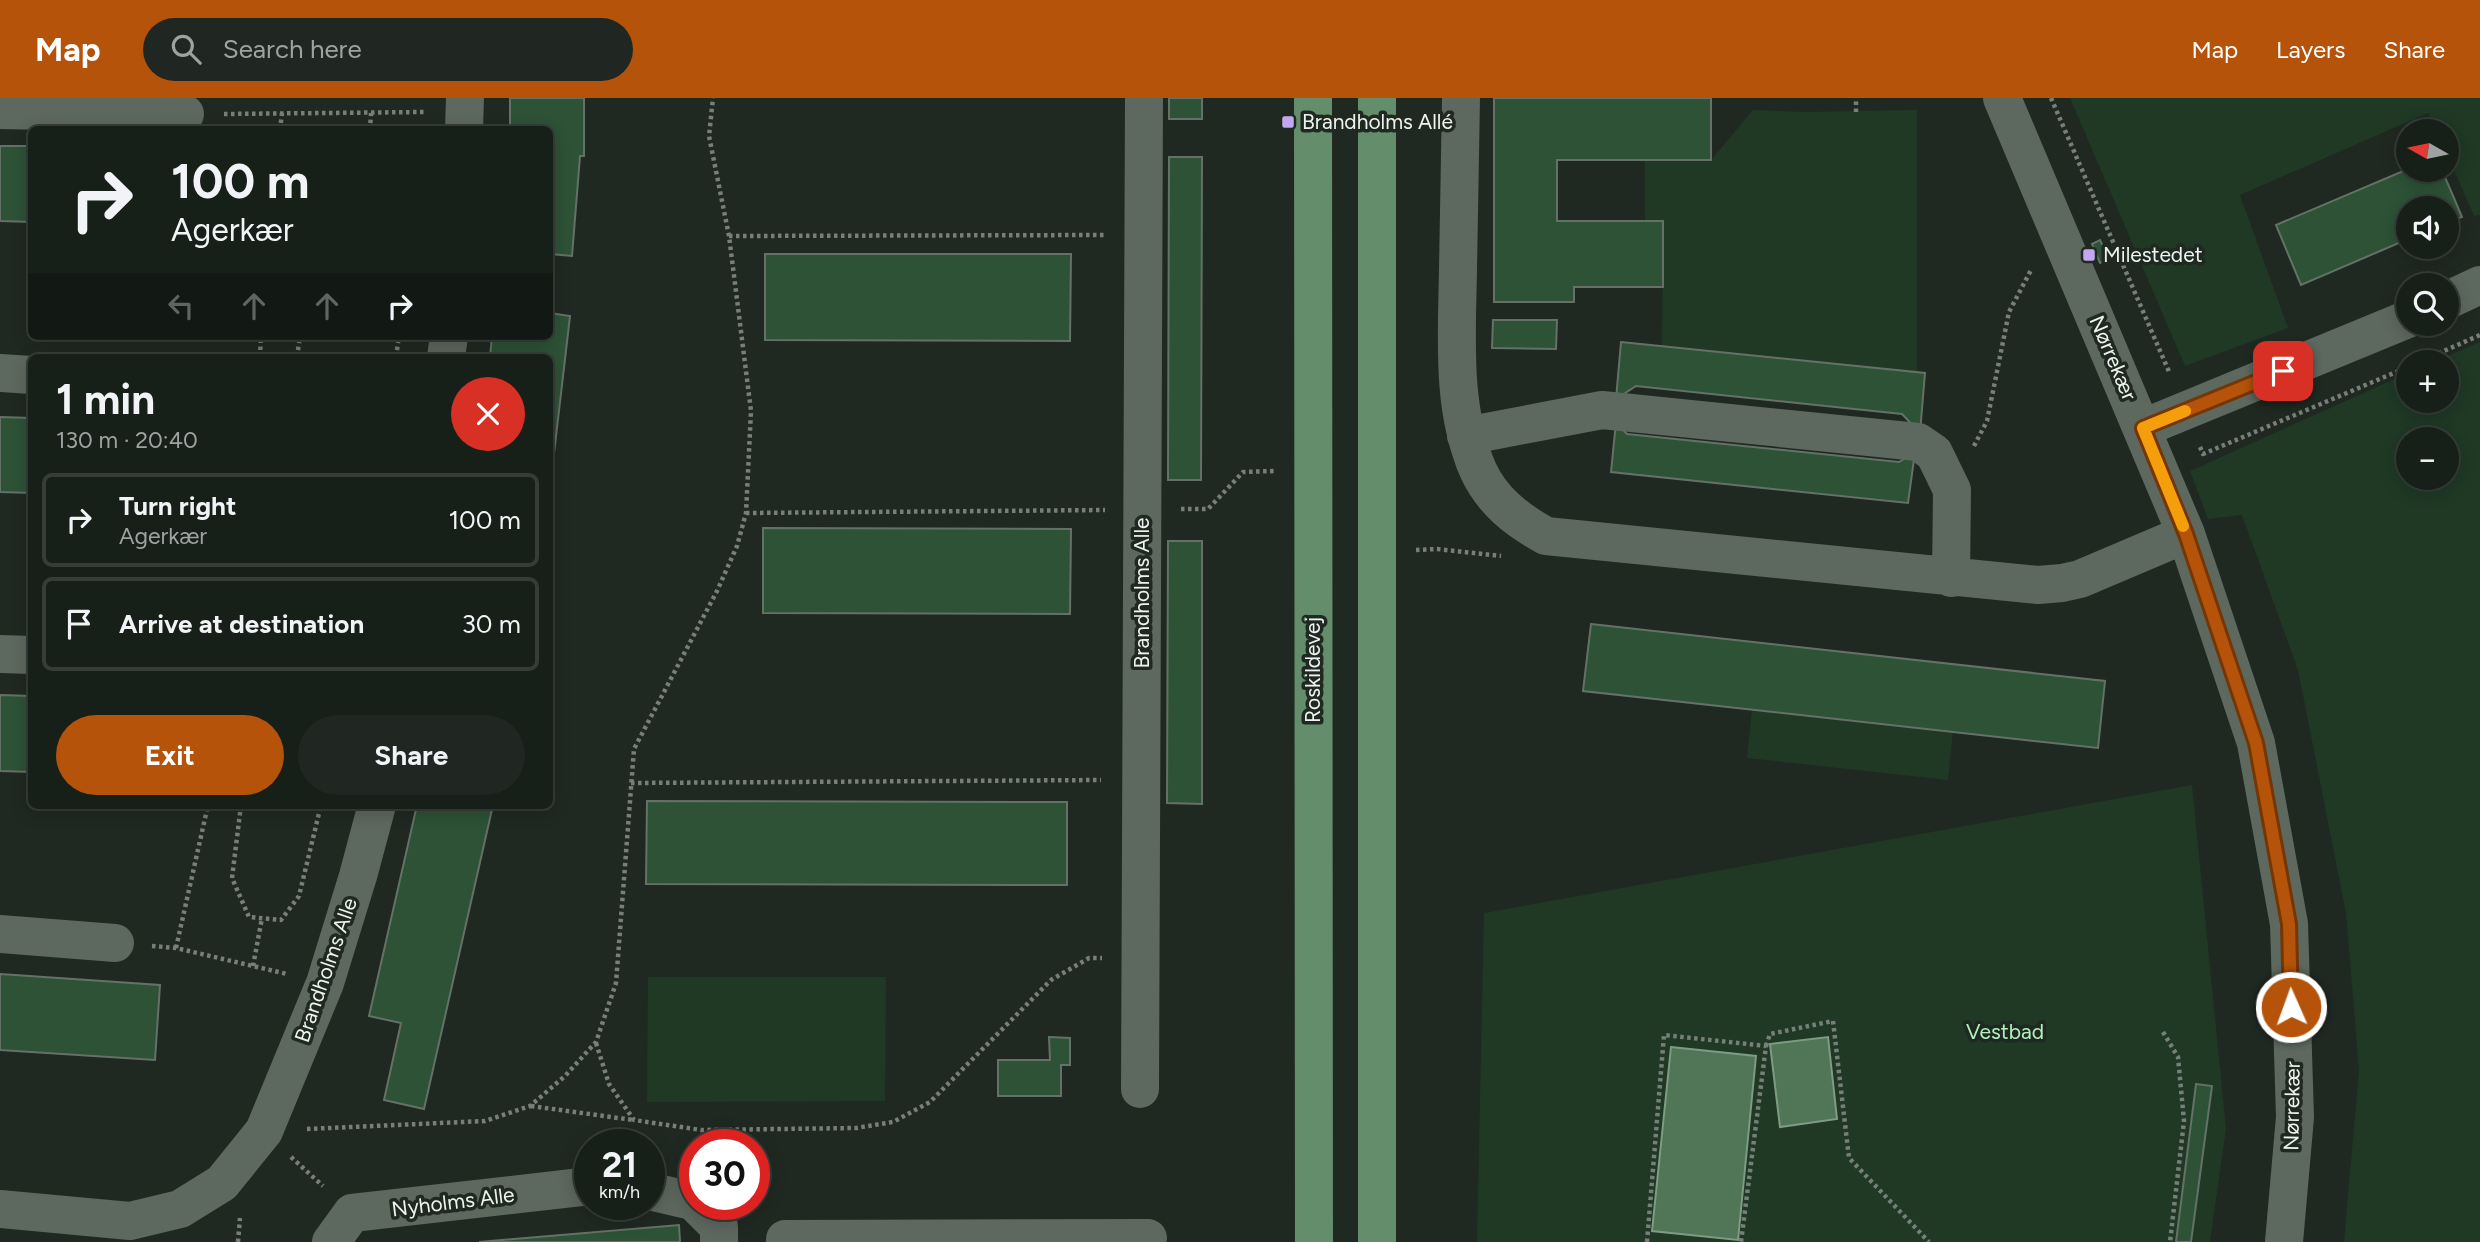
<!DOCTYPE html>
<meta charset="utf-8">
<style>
body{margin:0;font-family:Figtree,sans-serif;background:#202722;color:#f1f3f6;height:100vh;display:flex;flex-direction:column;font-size:26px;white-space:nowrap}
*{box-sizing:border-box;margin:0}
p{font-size:23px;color:#9ea2a2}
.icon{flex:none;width:38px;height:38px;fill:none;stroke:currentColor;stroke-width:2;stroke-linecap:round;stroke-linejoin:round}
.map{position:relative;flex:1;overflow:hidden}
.side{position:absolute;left:28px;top:256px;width:525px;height:455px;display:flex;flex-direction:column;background:#171f19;border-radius:10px;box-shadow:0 4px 18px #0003,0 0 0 2px #363d38}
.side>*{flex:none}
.hud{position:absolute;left:28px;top:28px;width:525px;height:214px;border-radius:10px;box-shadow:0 4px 18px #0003,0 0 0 2px #363d38;background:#171f19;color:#f1f3f6;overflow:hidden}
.needle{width:46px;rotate:279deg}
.buttons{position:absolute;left:2396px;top:21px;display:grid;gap:14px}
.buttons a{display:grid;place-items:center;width:63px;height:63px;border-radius:50%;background:#171f19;box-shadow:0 4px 18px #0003,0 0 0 2px #363d38;font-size:35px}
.speed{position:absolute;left:574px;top:1031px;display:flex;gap:14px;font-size:35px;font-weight:700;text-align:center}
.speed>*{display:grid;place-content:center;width:91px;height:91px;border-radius:50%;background:#171f19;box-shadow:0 4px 18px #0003,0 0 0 2px #363d38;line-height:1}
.speed small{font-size:18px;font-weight:400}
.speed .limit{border:10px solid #d22;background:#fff;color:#111}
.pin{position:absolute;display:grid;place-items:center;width:60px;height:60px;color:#fff;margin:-30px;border-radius:14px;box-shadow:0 4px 10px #0006}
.me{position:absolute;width:77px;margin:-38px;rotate:358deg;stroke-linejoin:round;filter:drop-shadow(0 0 5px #0008)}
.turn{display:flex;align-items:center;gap:24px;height:147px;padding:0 28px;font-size:32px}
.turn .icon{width:91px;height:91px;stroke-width:2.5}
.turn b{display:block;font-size:49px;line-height:60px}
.lanes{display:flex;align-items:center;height:66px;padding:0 28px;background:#0003;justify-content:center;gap:35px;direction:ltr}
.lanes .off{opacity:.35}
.round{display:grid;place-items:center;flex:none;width:74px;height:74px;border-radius:37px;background:#202722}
.summary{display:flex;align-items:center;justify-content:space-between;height:119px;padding:0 28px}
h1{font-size:42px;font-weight:700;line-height:52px}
.action{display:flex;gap:14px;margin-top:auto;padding:14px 28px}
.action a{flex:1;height:80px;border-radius:42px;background:#b45309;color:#fff;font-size:28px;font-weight:700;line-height:80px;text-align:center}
.action a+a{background:#202722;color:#f1f3f6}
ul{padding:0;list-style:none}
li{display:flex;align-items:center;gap:21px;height:94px;margin:0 14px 10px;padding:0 14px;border:4px solid #363d38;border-radius:10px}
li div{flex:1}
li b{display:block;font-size:26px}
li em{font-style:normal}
header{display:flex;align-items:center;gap:42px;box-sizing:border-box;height:98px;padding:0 35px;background:#b45309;color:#fff}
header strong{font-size:33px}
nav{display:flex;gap:38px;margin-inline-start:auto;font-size:24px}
.search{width:490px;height:63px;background:#202722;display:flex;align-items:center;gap:18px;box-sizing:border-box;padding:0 24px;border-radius:38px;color:#9ea2a2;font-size:26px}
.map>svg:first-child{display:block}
</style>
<header>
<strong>Map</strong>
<div class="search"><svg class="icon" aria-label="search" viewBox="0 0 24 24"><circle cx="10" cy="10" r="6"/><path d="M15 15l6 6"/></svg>Search here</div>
<nav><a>Map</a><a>Layers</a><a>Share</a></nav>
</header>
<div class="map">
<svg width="2480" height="1144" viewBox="0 0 2480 1144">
<rect width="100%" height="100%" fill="#1f2921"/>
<path fill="#1f3925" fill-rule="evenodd" d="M2070 0H2480V117L2474 118 2447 56 2446 33H2436L2428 15 2240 97 2288 230 2185 268Z
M1753 12 1804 14 1917 12V274L1662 249 1663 124 1645 123V62H1711Z
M2480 244V1144H2344L2359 972 2346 815 2298 572 2242 417 2208 421 2190 373 2408 275V303H2446V264H2434ZM2446 341V380H2408V341Z
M1752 612 1953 634 1948 682 1747 660Z
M2192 687 2226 1031 2210 1144H1477L1484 815Z
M648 879H886L885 1003 647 1004Z"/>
<path fill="#507557" stroke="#7f9b84" stroke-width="2" d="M1828 939 1837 1021 1780 1029 1770 946Z
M1671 949 1756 958 1738 1142 1652 1133Z"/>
<path fill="#2d5236" stroke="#657167" stroke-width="2" d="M510 0H584V58H580L572 158 550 156V32H510Z
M1169 0H1202V21H1169Z
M1494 0H1711V62H1557V123H1663V189H1574V204H1494Z
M0 48H32V124L0 123Z
M1169 59H1202L1201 382H1168Z
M2408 71 2442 72 2462 119 2446 125V110H2408V141L2301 187 2276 127Z
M2100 142 2109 161 2100 165 2092 146Z
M765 156H1071L1070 243 765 242Z
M550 215 570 218 550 390V259H490L492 238H550Z
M1493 222H1557L1556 251 1492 250Z
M1621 244 1925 275 1920 335 1902 316 1636 288 1616 301Z
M0 319 32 320V395L0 394Z
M1616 324 1627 336 1899 364 1915 354 1908 405 1611 374Z
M763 430 1071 431 1070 516 763 515Z
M1168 443H1202V706L1167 705Z
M1591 526 2105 583 2098 650 1583 593Z
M0 597 32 598V674L0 673Z
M647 703 1067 704V787L646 786Z
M417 707H493L424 1011 384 1002 401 925 369 918Z
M0 876 160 887 155 962 0 952Z
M1049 939 1070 940V967H1061V998H998V962H1050Z
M2196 986 2212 988 2191 1144H2176Z
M679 1127 680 1144H479Z"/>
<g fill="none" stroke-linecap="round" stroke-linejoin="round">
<path stroke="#777f78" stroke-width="4.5" stroke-dasharray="3.5 3.5" stroke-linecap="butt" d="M2051 0 2170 276
M1856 14V0
M224 16 425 14
M280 32 282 15
M370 32 371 15
M729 138 1104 137
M260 259 261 238
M297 259 300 238
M396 259 399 238
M2419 264 2480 237
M1974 348 1987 323 2009 214 2031 172
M2200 349 2203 356 2408 269
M1181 411H1208L1243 374 1275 373
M746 415 1105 412
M1416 452 1437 451 1501 458
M631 685 1101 682
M241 707 232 780 249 819 281 822 299 798 321 707
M152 848 176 850 287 876
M176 850 208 707
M253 868 262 820
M2163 934 2178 959 2184 1023 2170 1144
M596 945 609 986 634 1022 701 1032 856 1030 893 1024 930 1004 1051 882 1089 860H1102
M1766 948 1770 936 1833 923 1849 1060 1929 1144
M531 1008 633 1022
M307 1031 485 1023 530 1008 565 978 596 944 616 885 634 651 717 493 737 448 746 415 751 313 729 138 709 38 713 0
M291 1059 323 1088
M238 1144 240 1120
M1647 1144 1664 937 1766 948 1741 1144"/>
<path stroke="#5d685e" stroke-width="38" d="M1461 0C1460 57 1459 114 1458 171 1457 238 1451 310 1478 372 1492 403 1517 422 1546 438L2038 487 2062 485 2080 481 2186 436
M2002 0 2186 436 2256 645 2289 826 2295 1019 2284 1144
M0 12 185 16
M464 32 465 0
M2446 203 2480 187
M446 259 449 238
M0 275 32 277
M2143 330 2408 221
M1466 338 1602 312 1918 344 1934 355 1952 392 1951 480
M0 556 32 557
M0 836 115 845
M1140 991 1144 0
M649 1093 692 1103 695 1105
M696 1106 719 1129V1144
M0 1111 130 1123 180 1111 222 1085 264 1033 325 885 358 778 377 707
M331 1144 352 1115 590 1088
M785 1144V1141L1148 1140"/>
<path stroke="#648d6c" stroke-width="38" d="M1313 0 1314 1144
M1377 1144V0"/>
</g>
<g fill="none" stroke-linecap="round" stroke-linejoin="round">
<defs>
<path id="route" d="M2283 273 2143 330 2186 436 2256 645 2289 826 2291 909"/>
</defs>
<use href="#route" stroke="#753606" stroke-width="18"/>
<use href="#route" stroke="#b45309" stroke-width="12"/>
<path stroke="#f59e0b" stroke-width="12" d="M2183 428 2143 330 2185 313"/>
</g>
<g fill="#c2a8f2" stroke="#1f2921" stroke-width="2.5">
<rect x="1281" y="17" width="14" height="14" rx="3.5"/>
<rect x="2082" y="150" width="14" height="14" rx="3.5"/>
</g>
<g text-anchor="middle" stroke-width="7" stroke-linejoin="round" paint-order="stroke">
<g font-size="21" fill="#edf3ee" stroke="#1f2921" text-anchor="start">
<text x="1302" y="31">Brandholms Allé</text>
<text x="2103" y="164">Milestedet</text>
</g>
<g font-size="21" fill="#edf3ee" stroke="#1f2921">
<text transform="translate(2113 260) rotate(67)" y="7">Nørrekær</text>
<text transform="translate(1142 495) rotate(-90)" y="7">Brandholms Alle</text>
<text transform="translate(1313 572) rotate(-90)" y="7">Roskildevej</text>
<text transform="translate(326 872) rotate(-71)" y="7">Brandholms Alle</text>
<text transform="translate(2292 1008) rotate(-89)" y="7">Nørrekær</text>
<text transform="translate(453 1104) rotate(-7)" y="7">Nyholms Alle</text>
</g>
<g font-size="21" fill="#b2f1be" stroke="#1f2921">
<text x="2005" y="941">Vestbad</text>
</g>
</g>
</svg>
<div class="buttons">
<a><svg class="needle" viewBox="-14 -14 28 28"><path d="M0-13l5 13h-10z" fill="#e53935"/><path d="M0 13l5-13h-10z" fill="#9ea2a2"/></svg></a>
<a><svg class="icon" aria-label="sound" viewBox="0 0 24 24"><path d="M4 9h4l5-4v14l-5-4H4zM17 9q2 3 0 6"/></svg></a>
<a><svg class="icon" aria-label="search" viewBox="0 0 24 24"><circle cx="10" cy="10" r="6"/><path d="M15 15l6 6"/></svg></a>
<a>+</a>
<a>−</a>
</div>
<div class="speed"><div>21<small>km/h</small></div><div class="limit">30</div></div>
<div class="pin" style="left:2283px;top:273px;background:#d93025"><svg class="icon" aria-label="arrive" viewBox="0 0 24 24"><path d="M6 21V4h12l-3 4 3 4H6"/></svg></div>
<svg class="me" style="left:2291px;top:909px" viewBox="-20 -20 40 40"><circle r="17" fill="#b45309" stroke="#fff" stroke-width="3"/><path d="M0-11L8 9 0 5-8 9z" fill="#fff"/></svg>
<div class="hud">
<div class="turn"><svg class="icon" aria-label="right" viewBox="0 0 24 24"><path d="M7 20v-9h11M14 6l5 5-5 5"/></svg><div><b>100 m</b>Agerkær</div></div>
<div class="lanes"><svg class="icon off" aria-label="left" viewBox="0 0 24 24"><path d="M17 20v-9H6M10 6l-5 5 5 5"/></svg><svg class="icon off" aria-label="ahead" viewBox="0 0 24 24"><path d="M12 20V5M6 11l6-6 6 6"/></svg><svg class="icon off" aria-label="ahead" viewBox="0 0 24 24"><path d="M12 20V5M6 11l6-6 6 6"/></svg><svg class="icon" aria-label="right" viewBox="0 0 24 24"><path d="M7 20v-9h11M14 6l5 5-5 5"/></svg></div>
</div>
<section class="side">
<div class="summary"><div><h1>1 min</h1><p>130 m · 20:40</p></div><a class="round" style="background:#d93025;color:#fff"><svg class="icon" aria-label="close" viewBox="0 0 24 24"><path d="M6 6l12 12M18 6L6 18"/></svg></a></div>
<ul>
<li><svg class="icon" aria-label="right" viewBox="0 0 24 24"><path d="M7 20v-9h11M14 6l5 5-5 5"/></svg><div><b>Turn right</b><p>Agerkær</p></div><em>100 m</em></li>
<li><svg class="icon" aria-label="arrive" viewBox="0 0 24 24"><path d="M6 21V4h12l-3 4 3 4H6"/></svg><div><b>Arrive at destination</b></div><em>30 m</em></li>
</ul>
<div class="action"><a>Exit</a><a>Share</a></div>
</section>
</div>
